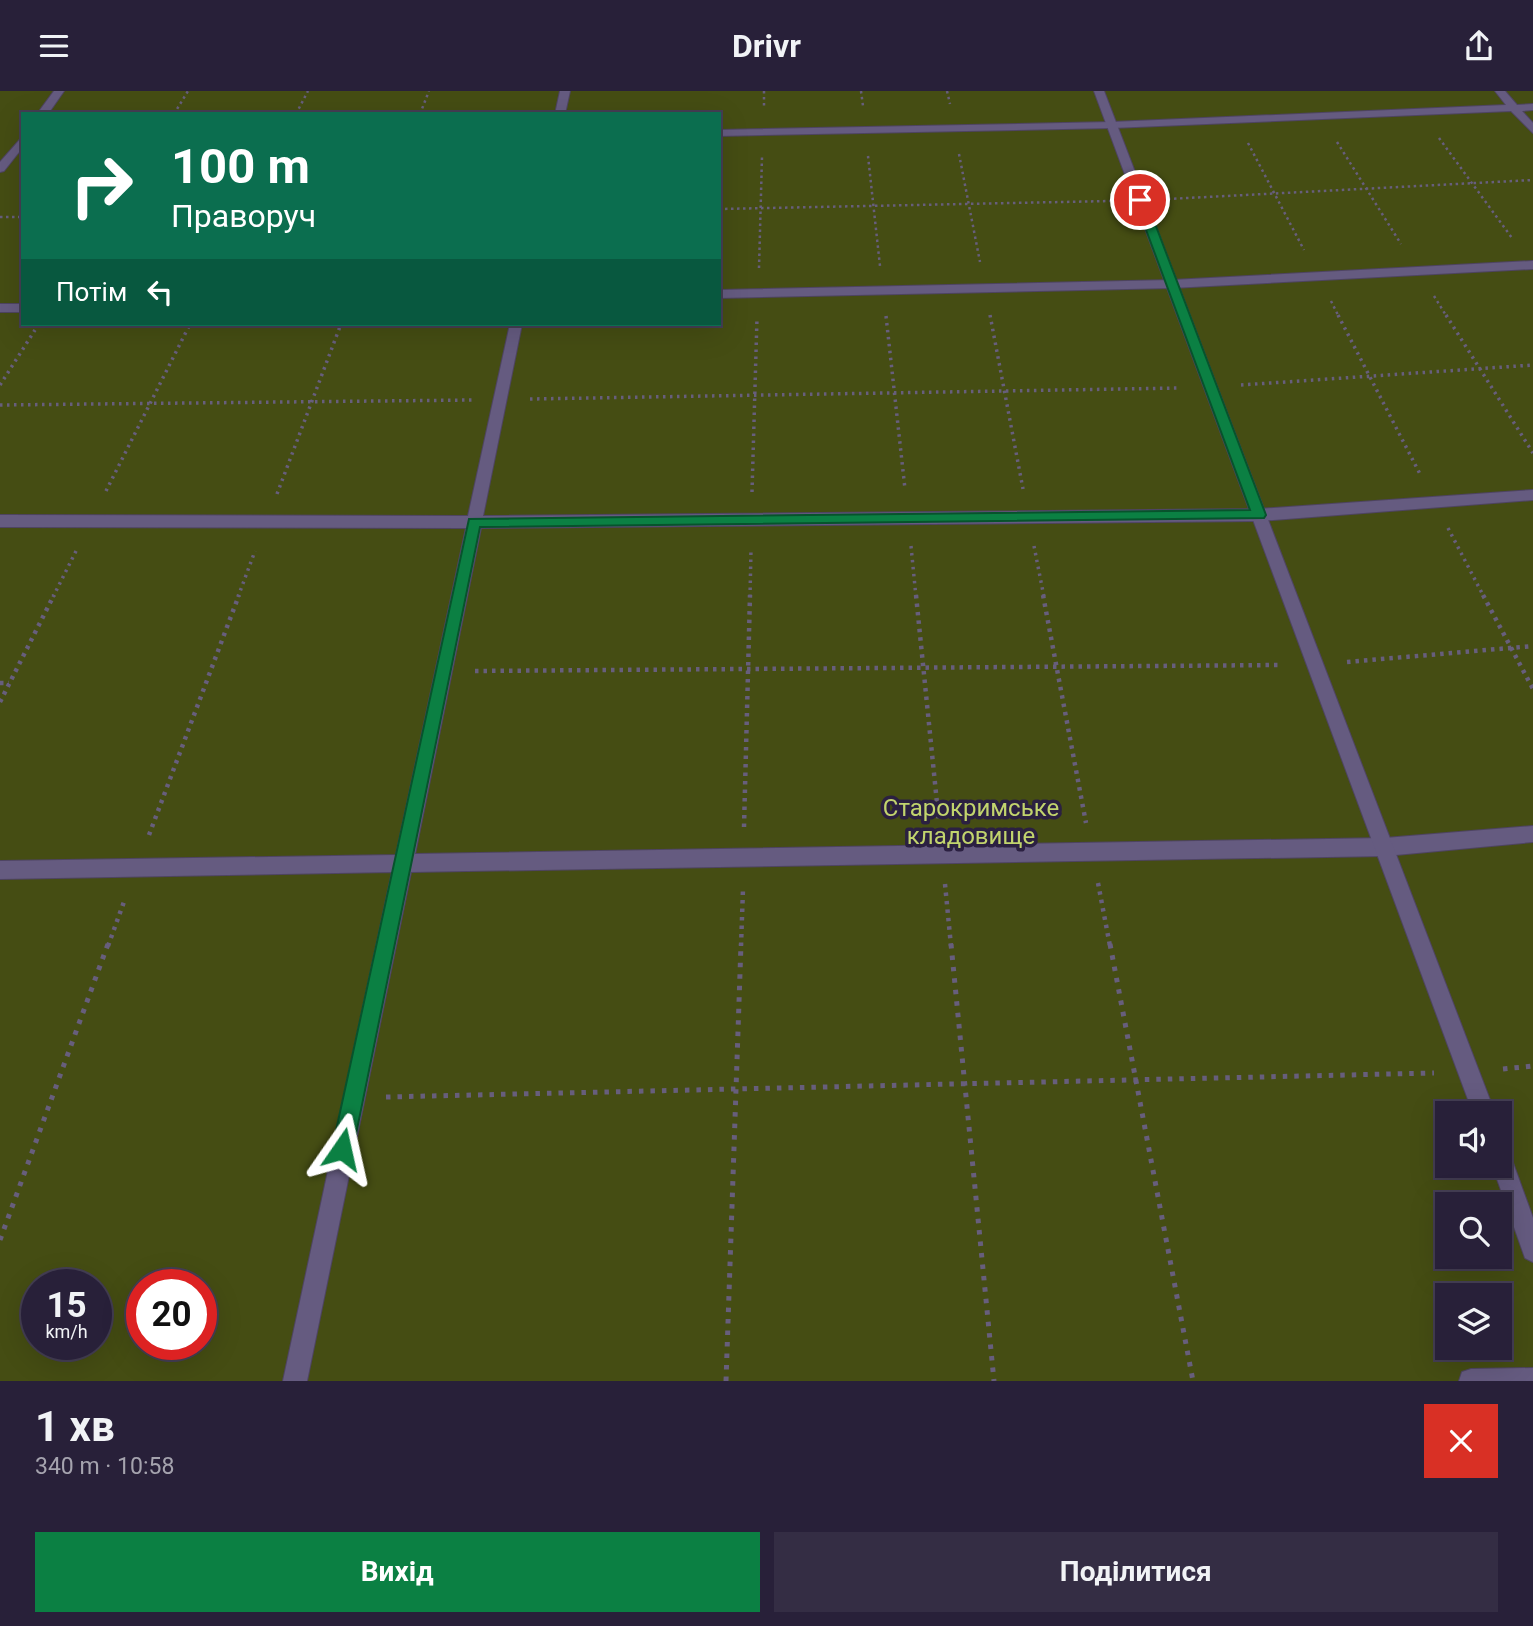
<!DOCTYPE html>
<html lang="uk">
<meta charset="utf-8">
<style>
body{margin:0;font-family:Roboto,sans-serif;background:#342d44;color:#f1f3f6;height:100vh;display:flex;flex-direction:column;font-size:26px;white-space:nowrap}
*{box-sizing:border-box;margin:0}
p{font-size:23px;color:#a5a3ae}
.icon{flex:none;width:38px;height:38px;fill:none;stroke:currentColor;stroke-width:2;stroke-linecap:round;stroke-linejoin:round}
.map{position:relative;height:1290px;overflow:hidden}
.details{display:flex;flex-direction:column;background:#282039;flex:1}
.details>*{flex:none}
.hud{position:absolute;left:21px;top:21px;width:700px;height:214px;border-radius:0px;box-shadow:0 7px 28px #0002,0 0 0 2px #443e53;background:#0b6e4f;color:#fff;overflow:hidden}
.fabs{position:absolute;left:1435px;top:1010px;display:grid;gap:14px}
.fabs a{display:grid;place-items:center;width:77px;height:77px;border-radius:0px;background:#282039;box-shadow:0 7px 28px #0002,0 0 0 2px #443e53;font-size:35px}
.speed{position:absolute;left:21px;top:1178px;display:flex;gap:14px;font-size:35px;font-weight:700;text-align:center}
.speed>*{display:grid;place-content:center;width:91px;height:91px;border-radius:50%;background:#282039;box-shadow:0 7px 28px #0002,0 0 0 2px #443e53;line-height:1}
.speed small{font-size:18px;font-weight:400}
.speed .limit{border:10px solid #d22;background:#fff;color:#111}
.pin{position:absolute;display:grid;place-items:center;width:60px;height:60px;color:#fff;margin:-30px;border:4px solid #fff;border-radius:50%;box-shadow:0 2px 7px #0007}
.me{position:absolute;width:77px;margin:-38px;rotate:11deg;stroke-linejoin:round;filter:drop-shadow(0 0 5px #0008)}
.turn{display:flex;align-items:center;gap:24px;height:147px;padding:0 35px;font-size:32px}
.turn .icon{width:91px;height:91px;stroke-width:2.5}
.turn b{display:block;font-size:49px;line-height:60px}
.then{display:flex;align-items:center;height:66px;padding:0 35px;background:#0003;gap:14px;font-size:26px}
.round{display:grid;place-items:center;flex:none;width:74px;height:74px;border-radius:0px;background:#342d44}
.summary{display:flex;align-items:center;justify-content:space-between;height:119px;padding:0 35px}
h1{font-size:42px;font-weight:700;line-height:52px}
.action{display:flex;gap:14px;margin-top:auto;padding:14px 35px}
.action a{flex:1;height:80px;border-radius:0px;background:#0b8043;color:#fff;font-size:28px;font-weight:700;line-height:80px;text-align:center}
.action a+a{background:#342d44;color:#f1f3f6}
header{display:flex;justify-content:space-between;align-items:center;height:91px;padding:0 35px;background:#282039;font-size:32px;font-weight:700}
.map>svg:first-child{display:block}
</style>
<header><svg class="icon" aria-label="menu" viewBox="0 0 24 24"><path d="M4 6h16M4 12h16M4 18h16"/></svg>Drivr<svg class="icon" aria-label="share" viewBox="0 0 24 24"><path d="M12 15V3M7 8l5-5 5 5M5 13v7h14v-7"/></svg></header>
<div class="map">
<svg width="1533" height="1290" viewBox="0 0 1533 1290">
<rect width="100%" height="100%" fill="#352a4c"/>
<path fill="#454d13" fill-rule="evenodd" d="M0 0H1533V1290H0ZM23 23H719V233H23ZM1447 1022H1500V1074H1447ZM1447 1113H1500V1166H1447ZM37 1194H96V1253H37ZM142 1194H201V1253H142ZM1447 1204H1500V1256H1447Z"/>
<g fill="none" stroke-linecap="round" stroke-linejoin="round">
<defs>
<path id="lane" d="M54 0H64L48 23H37Z
M560 0H570L565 23H555Z
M1495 0H1505L1517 14 1533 13V19L1522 20 1533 32V42L1511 20 1112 37 719 45V39L1112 31 1506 14Z
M23 45V56L4 80 0 81V71Z
M1533 170V178L1172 197 719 207V199L1172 189Z
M0 213H23V221H0Z
M510 233H522L483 425 1259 418 1533 399V409L1259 430 481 437 415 763 1385 747 1533 735V751L1385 765 411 781 307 1290H283L392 781 0 788V770L396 764 466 437 0 436V424L468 425Z
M1533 1277V1290H1459L1462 1281 1471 1278Z"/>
<path id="street" d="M1094 0H1104L1495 1022H1473Z
M1500 1055 1508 1058 1533 1127V1171L1525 1167 1492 1074H1500Z"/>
</defs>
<use href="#lane" stroke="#4e4461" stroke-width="2"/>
<use href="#street" stroke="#4e4461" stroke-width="2"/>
<path stroke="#675e7c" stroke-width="2.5" stroke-dasharray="2.5 3.5" stroke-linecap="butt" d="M764 0V16
M861 0 863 15
M947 0 950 13
M174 23 188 0
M296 23 308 0
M420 23 429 0
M1439 47 1512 147
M1337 51 1401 153
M1248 52 1304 159
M959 63 980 171
M868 65 880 175
M1168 108 1533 89
M719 118 1110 110
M0 126H23
M759 177 762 66
M1434 205 1447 226
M1331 210 1339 226"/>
<path stroke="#675e7c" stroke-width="3.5" stroke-dasharray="2.5 4.5" stroke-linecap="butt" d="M990 224 1023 398
M1338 224 1420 383
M1446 224 1533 362
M886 225 905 398
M0 294 35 239
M1241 294 1533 274
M530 308 1179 297
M0 314 472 309
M106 400 190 233
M752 401 757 227
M277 403 341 233
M1448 437 1484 506
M911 455 916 506
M1034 455 1044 506
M53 506 77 458
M238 506 255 460
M750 506 751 458"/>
<path stroke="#675e7c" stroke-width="4.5" stroke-dasharray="3.5 5" stroke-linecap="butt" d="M916 504 939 732
M1043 504 1086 732
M1483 504 1533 598
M1347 571 1533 555
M475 580 1282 574
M0 592H9
M0 611 54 504
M744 736 750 504
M149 744 239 504
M1098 792 1110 855
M945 793 951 855
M108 855 125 808
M741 855 743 798"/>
<path stroke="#675e7c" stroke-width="5" stroke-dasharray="4.5 7" stroke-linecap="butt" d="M951 853 994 1290
M1110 853 1193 1290
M1503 978 1533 975
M386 1006 1434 982
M0 1149 108 853
M726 1290 741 853"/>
<use href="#lane" fill="#655b80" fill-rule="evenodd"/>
<use href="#street" fill="#655b80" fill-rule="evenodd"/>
</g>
<path fill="#0b8043" stroke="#07532c" stroke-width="2" d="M1140 106 1146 109 1266 424 1264 427 480 436 353 1058 350 1066 342 1068 335 1066 332 1058 469 428 1250 419 1135 109Z"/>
<g text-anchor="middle" stroke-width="7" stroke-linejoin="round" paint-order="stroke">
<g font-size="24" fill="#c2d46d" stroke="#2b2041">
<text x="971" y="725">Старокримське<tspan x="971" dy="28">кладовище</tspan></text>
</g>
</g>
</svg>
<div class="fabs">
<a><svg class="icon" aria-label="sound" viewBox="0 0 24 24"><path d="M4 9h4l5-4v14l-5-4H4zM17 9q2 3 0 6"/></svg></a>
<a><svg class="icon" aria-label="search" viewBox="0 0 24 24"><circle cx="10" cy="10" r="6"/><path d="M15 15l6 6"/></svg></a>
<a><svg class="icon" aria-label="layers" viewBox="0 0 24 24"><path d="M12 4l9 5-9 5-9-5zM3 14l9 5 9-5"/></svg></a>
</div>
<div class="speed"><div>15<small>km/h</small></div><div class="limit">20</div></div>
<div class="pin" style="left:1140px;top:109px;background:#d93025"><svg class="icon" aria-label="arrive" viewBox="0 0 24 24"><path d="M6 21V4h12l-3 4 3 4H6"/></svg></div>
<svg class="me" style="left:342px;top:1058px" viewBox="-20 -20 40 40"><path d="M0-17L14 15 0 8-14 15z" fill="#0b8043" stroke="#fff" stroke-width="4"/></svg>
<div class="hud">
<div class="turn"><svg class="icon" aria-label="right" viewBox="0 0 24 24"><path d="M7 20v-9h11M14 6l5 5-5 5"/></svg><div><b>100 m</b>Праворуч</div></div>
<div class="then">Потім<svg class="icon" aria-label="left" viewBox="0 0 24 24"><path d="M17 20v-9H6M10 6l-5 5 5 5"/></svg></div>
</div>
</div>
<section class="details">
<div class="summary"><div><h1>1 хв</h1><p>340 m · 10:58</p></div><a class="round" style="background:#d93025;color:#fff"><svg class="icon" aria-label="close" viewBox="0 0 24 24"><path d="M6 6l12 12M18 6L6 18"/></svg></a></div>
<div class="action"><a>Вихід</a><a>Поділитися</a></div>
</section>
